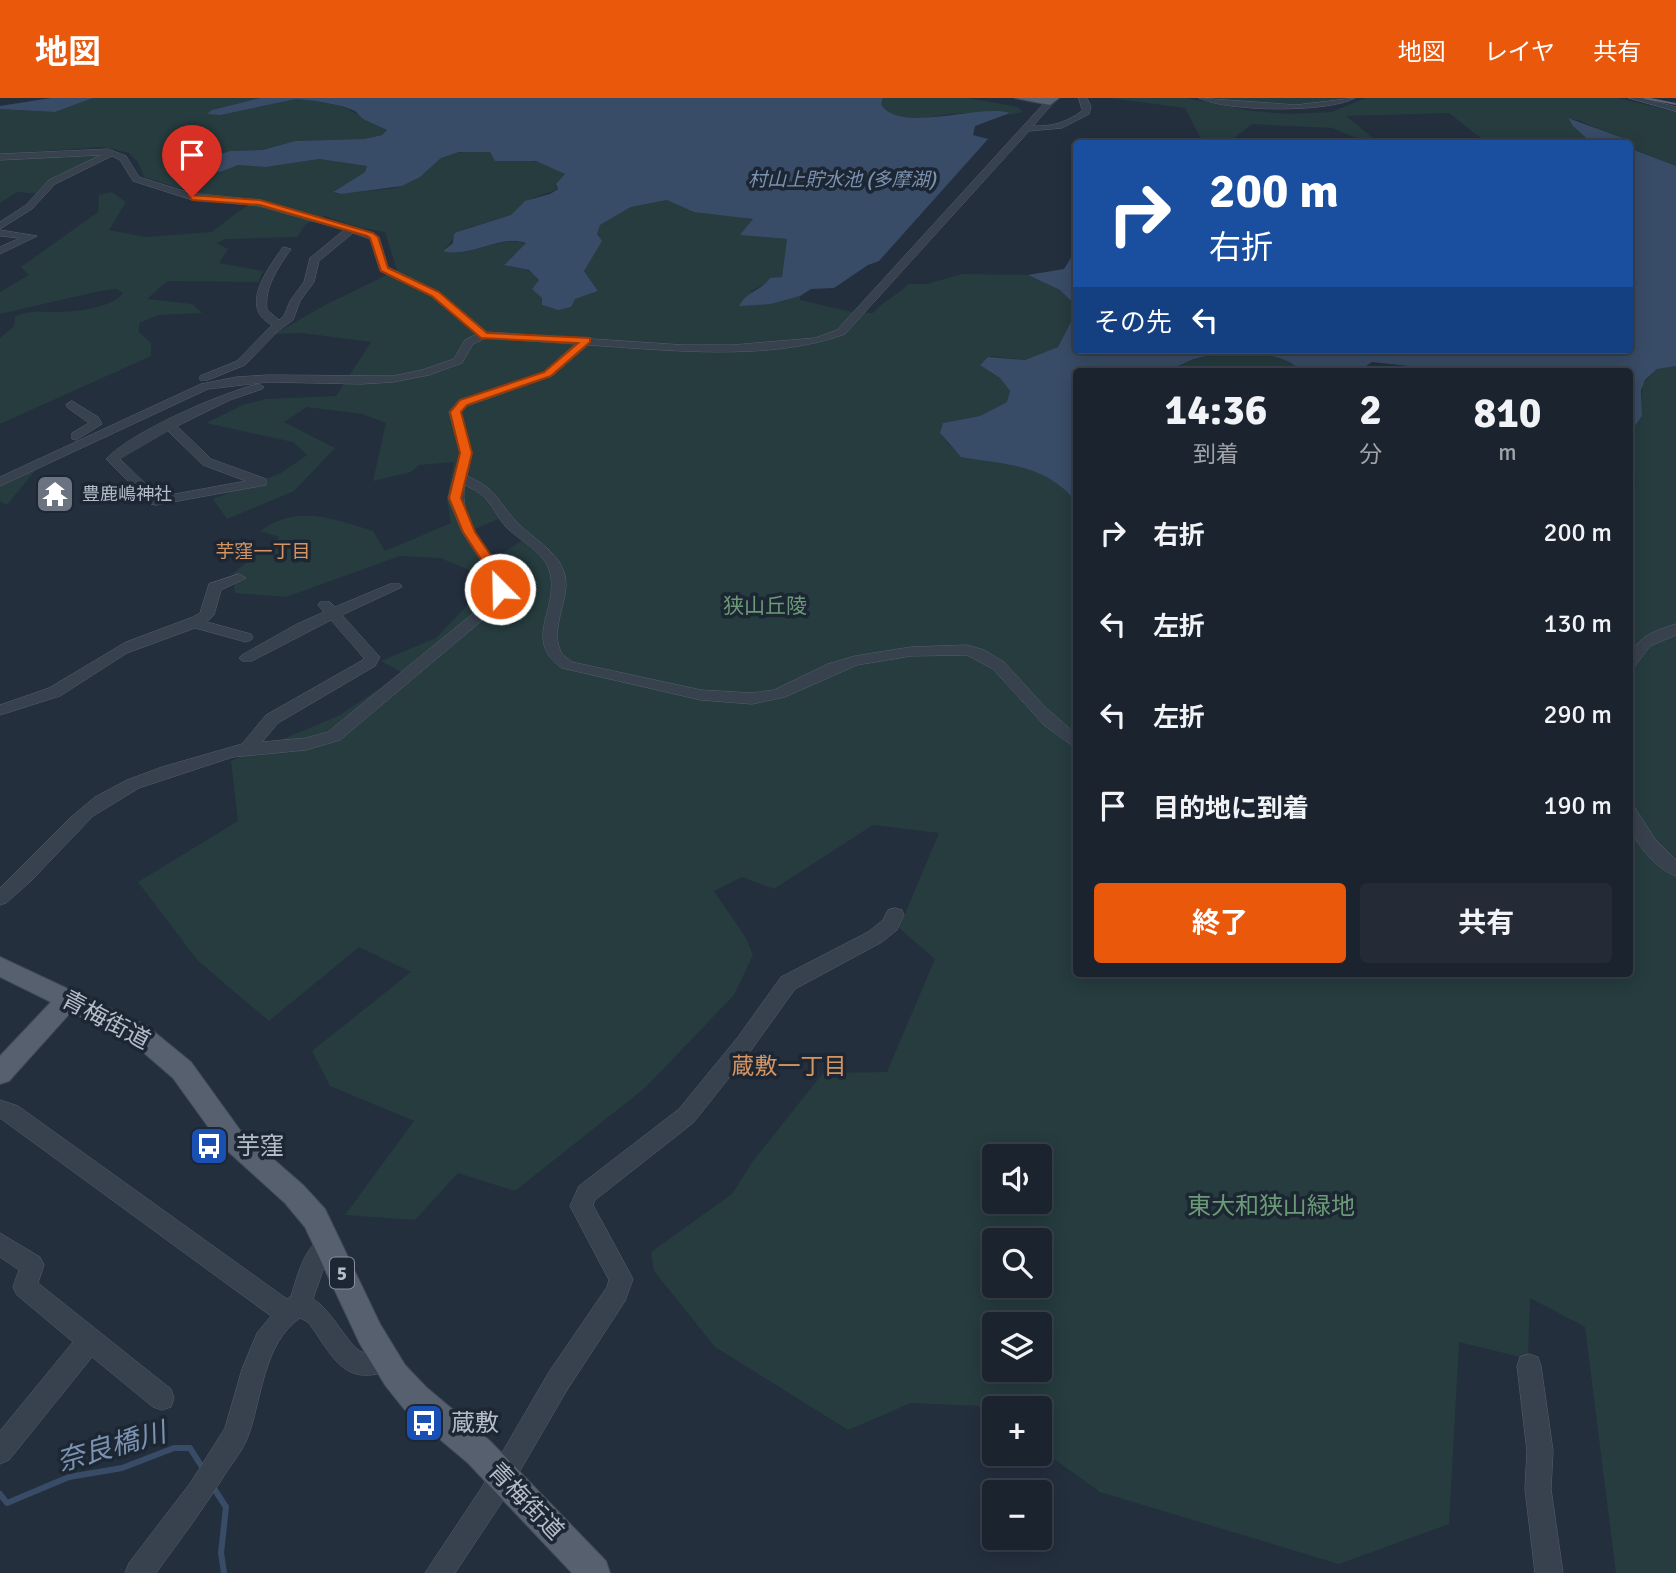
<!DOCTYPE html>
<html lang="ja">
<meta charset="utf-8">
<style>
body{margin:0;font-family:Signika,"Noto Sans JP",sans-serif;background:#242b36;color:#f1f3f6;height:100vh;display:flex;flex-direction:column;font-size:26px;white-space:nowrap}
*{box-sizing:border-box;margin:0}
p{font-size:23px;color:#a0a4aa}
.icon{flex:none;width:38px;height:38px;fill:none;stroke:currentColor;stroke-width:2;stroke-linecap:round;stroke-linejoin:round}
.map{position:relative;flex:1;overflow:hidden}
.drawer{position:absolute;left:1073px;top:270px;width:560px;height:609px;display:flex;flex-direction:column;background:#1b232e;border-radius:7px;box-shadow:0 4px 18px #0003,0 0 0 2px #39404a}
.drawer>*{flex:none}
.banner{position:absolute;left:1073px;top:42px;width:560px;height:214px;border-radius:7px;box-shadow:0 4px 18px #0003,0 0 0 2px #39404a;background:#1a4fa0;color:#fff;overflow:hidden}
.controls{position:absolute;left:982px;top:1046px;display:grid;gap:14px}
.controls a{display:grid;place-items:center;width:70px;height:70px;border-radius:7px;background:#1b232e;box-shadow:0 4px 18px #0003,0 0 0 2px #39404a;font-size:35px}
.pin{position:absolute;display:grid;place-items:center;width:60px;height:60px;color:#fff;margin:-72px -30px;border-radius:50% 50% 50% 0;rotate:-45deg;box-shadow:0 0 7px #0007}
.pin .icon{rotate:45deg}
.me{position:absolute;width:77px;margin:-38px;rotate:337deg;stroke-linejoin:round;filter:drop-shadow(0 0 5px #0008)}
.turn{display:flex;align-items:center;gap:24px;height:147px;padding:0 21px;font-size:32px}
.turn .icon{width:91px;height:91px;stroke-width:2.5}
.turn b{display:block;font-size:49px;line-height:60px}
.then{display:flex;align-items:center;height:66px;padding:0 21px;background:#0003;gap:14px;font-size:26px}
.eta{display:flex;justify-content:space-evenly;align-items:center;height:119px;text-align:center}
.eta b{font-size:42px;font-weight:700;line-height:49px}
.cta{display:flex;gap:14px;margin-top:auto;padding:14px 21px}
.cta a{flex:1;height:80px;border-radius:7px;background:#ea580c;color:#fff;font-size:28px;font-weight:700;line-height:80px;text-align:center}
.cta a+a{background:#242b36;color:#f1f3f6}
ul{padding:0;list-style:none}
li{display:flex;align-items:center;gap:21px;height:91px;padding:0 21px}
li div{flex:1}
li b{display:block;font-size:26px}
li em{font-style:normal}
header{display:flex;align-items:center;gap:42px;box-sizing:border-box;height:98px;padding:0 35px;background:#ea580c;color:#fff}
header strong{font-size:33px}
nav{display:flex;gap:38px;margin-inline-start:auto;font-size:24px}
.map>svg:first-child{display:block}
</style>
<header>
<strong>地図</strong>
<nav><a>地図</a><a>レイヤ</a><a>共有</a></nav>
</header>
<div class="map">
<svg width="1676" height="1475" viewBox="0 0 1676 1475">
<rect width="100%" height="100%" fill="#242f3e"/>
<path fill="#263c3f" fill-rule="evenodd" d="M93 0H260L212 12 216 17 296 1 316 3 342 8 387 32 382 37 364 41 295 43 263 52 230 53 173 70H199L217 74 238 67 266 69 319 61 367 68 365 74 334 93 336 96 396 90 411 84 441 60 452 56 473 52 490 54 495 63C518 64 547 58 565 77L555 88 558 91 533 100 511 117 461 132 443 153C471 161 499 136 526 146L504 166C516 171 533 169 539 184L533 191 543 201 542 207 554 211 571 209 575 201 598 193 584 173 599 141 597 133 600 127 631 109 667 102 753 122 741 137 787 141 782 179 750 193 771 206 800 198V202L852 214 873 215C884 202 897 198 908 186H927L962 176 1028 177 1060 192 1075 207 1074 218 1058 249 1025 262 991 258 980 266 1000 280 1010 293 1007 304 980 318 944 325 940 335C962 370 989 357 1022 368 1043 374 1063 387 1076 403V875H1629V391L1636 383 1629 367V336L1642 318V287L1657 271 1676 268V1475H1616L1585 1229 1530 1200 1528 1261 1459 1244 1449 1426 1339 1466 1100 1394 1040 1351V1311H994V1319L979 1308 911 1305 848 1332 715 1249 654 1173 651 1154 732 1096 753 1063 823 975 887 974 935 861 899 830 939 735 873 727 774 791 742 779 714 793 746 840 753 857 734 897 646 989 515 1093 458 1075 415 1122 345 1117 414 1023 330 988 312 953 411 874 359 849 269 923 198 863 138 784 238 723 231 663 340 617 403 575 381 563 436 540 479 495V476L440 460 400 458 286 499 235 495 233 475 280 439 260 433C298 406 333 421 373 433L385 453 451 425 447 401 454 364 419 367 411 374 373 383 386 325 362 316 307 309 284 324 335 350 294 393 227 421 213 401 281 375 307 357 293 344 206 325 243 307 266 301 336 298 371 244 302 235 274 236 327 206 397 172 385 134 358 129 325 118 306 126 297 139 225 141 217 145 228 151 219 165 263 173 258 184 167 183 147 201 192 206 202 215 159 217 139 225V234L151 245V258L0 326V240L14 228 15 219C27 212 40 214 54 214 73 214 111 211 123 195L117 191 100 193 0 216V194L29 177 21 169 98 114 99 97 112 94 126 104 109 132 146 139 212 134 239 113 260 101 198 96 144 79 138 64 129 55 104 49 0 56V11L55 14ZM508 417 531 437 491 462 470 433ZM994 1059H1040V1104H994ZM994 1143H1040V1188H994ZM994 1227H1040V1272H994Z
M883 0H968L1018 9 1023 14 1008 17 1010 16 1007 14C988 14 969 15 950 16 930 18 894 30 881 7Z
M1110 0H1186L1251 13 1290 16 1331 14 1366 0H1618L1676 14V68L1630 50 1629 46 1579 22 1568 21 1592 45H1487L1449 15 1346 18 1379 45 1366 44 1332 30 1252 26 1229 44 1202 43 1185 10Z
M1211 0H1346L1309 9Z
M105 55 67 75 40 96 17 94 0 105V61Z
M1231 256C1254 257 1284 253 1300 273H1164L1198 260Z
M37 370 7 407 0 403V387Z"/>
<path fill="#394c67" d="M51 0H93L55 14 0 11V8Z
M260 0H883L881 6C898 37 981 5 1010 15L975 28 973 37 988 41 879 163 868 167 834 190 811 191 800 198 771 206 739 208C747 193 761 193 770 180L782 179 787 141 740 137 753 121 694 114 667 102 631 109 600 127 597 136 602 143 584 173 598 193 575 201 571 209 558 212 542 207V200L532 191 539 182 529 172 504 167 526 145C499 136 470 161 443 153L453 145 454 136 457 134 511 117 525 103 550 96 558 91 556 86 565 76 536 63H495L490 54H459L441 60 420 79 402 88 341 96 333 94 365 74 367 68 319 61 266 69 238 67 220 74 199 70 173 71 230 53 263 52 295 43 364 41 382 37 387 32 363 21 355 13 342 8 316 3 296 1 220 17 207 16 212 12Z
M1568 20 1625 41V45H1592L1573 28Z
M1629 50 1676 68V268L1657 271 1645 282 1641 292 1642 318 1629 336V273H1453L1372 264 1359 273H1300C1283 250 1223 254 1198 260 1186 263 1174 271 1162 273 1135 277 1104 273 1076 273V403C1043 365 1007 367 961 359L940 335 943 325 980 318 1007 304 1010 293 1000 280 980 267 988 259 1025 262 1058 249 1074 218 1075 207 1060 192 1028 177 1064 171 1076 152V252H1629Z"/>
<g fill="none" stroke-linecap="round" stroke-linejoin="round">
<path stroke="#394c67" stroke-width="6" d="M213 1389 226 1409 221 1455 224 1475
M0 1396 7 1405 69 1379 122 1370 174 1350H190L204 1372"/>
<defs>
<path id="minor" d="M1079 0H1087L1091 9 1089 16 1062 30 1029 33 845 236C770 264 667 252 588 247L552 278 467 308 461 314 472 355 467 378C496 391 495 399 514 421 532 442 566 455 566 487 565 510 550 534 562 556L572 564 701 592 752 595 774 592 828 566 855 558 911 549 967 547 984 552 1004 564 1045 609 1076 636V650L1045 628 993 571 967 557 911 558 857 567 785 599 752 606 701 602 562 570C522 542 559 511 550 475 545 454 520 443 506 429 498 421 495 410 487 402 481 395 473 391 465 387 457 419 490 455 507 481L505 496 486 519 340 642 306 652 233 659 139 690 93 718 30 784 6 805 0 807V790L70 720 95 699 127 682 162 669 242 646 266 617 363 562 364 560 331 522 252 563H242L239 560 242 557 297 526 324 514 318 507 320 504H330L335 509 390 486H400L402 489 342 517 377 556 380 559 375 568 278 625 262 644 306 640 328 634 476 513 491 495 493 481 462 434 448 400 460 355 449 314 459 302 544 274 575 246 486 240 473 246 462 265 429 277 393 284 361 286 268 284 208 291 0 388V379L201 286 237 279 268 277 393 278 422 272 454 261 465 242 477 236 431 198 380 173 370 141 353 135 319 163 314 184 300 203 293 222 278 233 245 267 208 282H200V278L237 263 272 227C238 209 268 171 283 149L291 151C278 170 264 189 267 212L279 222 284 218 290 203 304 184 310 160 344 132 259 108 189 101 133 83 120 62 112 58 55 86 32 111 0 131V124L26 107 49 82 101 57 0 62V56L108 51 126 58 139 79 190 95 260 102 373 135 379 139 388 169 439 194 487 234 683 247H733L815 240 837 232 1047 2 1054 4 1033 28C1052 29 1067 24 1082 13Z
M1199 0 1296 7 1355 0C1328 15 1226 14 1199 0Z
M1629 0H1642L1676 9V13Z
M0 132 37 138 0 156V149L20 140 0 138Z
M258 286 264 289 262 291 230 302 177 328 211 361 266 381V387L156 407 151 406 106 361C131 334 221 295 258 286ZM168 333 203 367 246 383 159 399 120 361Z
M72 303 98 319 102 326 76 342 72 341V335L89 325 68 310 66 307Z
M239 476 246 480 221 492 214 517 207 524 251 536 253 539 251 542 246 544 195 530 127 555 60 598 0 617V607L49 590 126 544 193 519 200 515 209 486Z
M1676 526V537L1650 548 1634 569 1629 571C1629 542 1650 534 1676 526Z
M1629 708 1635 710 1655 741 1676 762V778C1658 772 1637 748 1630 730 1628 724 1629 715 1629 708Z
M895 810 902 812 904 817 897 832 882 844 795 891 752 951 693 1025 595 1102 593 1107 633 1181 625 1203 567 1292 500 1407 455 1475H425L482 1389 549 1274 607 1189 609 1182 570 1108 579 1088 679 1011 738 939 781 879 868 834 883 822 888 812Z
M0 1002 18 1008 287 1201 291 1198C298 1176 305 1145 329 1135L337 1138 340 1146 323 1172 313 1201C332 1212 348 1248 362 1254 369 1257 378 1252 384 1250L393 1253 396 1262 393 1271C343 1291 334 1259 308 1224L300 1220C264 1245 262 1298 249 1336 244 1350 235 1362 227 1373 205 1409 180 1442 156 1475H125L129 1465 191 1384 225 1330 242 1271 257 1235 271 1218 0 1020Z
M0 1135 40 1159 44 1167 38 1185 171 1291 174 1300 171 1309 162 1312 153 1309 92 1259 9 1362 0 1366V1333L73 1244 17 1197 13 1189 19 1172 0 1159Z
M1529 1256 1538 1259 1541 1268 1553 1353 1551 1391 1563 1475H1535L1525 1391 1527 1353 1517 1268 1520 1259Z"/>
<path id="major" d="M1015 0H1059L1050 7Z
M0 859 147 928 191 964 240 1032 303 1087 325 1111 380 1226 405 1267 426 1289 490 1343 606 1463 610 1475H572L468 1365 404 1311 385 1287 360 1246 305 1129 285 1105 222 1048 173 980 129 942 71 914 9 983 0 986V958L51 904 0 879Z"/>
</defs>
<use href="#minor" stroke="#565f6c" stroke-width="1"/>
<use href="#major" stroke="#414a57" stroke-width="2"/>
<use href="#minor" fill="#38414e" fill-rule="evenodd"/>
<use href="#major" fill="#56606e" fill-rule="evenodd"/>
<path stroke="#5a6575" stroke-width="2" d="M1645 0 1676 6"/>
</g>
<path fill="#ea580c" stroke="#983908" stroke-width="2" d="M189 97 260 102 373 135 378 139 388 170 439 194 487 235 590 240V244L551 278 467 307 461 314 472 355 461 400 475 434 507 481 505 494H495L494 481 463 434 449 400 460 355 450 314 460 302 544 274 578 245 481 240 432 198 381 173 370 140 367 138 260 107 192 102Z"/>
<defs>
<symbol id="temple-square" viewBox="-11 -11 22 22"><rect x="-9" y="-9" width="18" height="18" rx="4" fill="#6b7280" stroke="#1d2633"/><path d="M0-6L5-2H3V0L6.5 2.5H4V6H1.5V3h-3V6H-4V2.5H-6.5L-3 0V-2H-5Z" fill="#fff"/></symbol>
<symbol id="bus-square" viewBox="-11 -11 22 22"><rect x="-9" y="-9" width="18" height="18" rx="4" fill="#1a4fb4" stroke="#1d2633"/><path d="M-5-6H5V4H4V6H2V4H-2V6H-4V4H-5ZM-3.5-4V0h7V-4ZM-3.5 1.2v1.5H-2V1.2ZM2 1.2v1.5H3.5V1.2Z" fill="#fff"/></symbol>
</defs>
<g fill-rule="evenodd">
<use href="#temple-square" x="33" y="374" width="44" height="44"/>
<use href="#bus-square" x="187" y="1026" width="44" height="44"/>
<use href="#bus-square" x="402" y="1303" width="44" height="44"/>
</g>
<g text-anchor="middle" stroke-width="7" stroke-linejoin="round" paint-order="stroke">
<g font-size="18" fill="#b4bcc9" stroke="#1d2633" text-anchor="start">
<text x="82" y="402">豊鹿嶋神社</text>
</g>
<g font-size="19" font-style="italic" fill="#7c92b1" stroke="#1d2633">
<text x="842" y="88">村山上貯水池 (多摩湖)</text>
</g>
<g font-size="19" fill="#d59563" stroke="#1d2633">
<text x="263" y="460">芋窪一丁目</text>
</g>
<rect fill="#1d2633" stroke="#878f9c" stroke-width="2" x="330" y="1159.5" width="24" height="31" rx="5"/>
<g font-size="19" font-weight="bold" fill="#b4bcc9">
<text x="342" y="1182">5</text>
</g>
<g font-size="21" fill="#6b9a76" stroke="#1d2633">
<text x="765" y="515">狭山丘陵</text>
</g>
<g font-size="23" fill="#d59563" stroke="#1d2633">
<text x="789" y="976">蔵敷一丁目</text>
</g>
<g font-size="24" fill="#b4bcc9" stroke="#1d2633">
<text transform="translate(106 922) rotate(28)" y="8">青梅街道</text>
<text transform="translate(526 1403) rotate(46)" y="8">青梅街道</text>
</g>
<g font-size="24" fill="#b4bcc9" stroke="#1d2633" text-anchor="start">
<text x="236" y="1056">芋窪</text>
<text x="451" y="1333">蔵敷</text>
</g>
<g font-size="24" fill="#6b9a76" stroke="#1d2633">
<text x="1271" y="1116">東大和狭山緑地</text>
</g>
<g font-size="28" font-style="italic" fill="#7c92b1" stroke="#1d2633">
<text transform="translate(111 1348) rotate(-16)" y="10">奈良橋川</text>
</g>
</g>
</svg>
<div class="controls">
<a><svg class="icon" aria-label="sound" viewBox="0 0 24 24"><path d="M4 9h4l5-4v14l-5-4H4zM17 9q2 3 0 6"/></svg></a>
<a><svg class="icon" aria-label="search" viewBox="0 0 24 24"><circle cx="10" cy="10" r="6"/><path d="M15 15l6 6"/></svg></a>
<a><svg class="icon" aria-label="layers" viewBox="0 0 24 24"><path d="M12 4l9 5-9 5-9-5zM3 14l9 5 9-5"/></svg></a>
<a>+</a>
<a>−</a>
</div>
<div class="pin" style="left:192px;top:99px;background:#d93025"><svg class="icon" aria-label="arrive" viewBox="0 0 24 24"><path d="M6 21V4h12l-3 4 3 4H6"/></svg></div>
<svg class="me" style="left:500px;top:491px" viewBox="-20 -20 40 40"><circle r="17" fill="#ea580c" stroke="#fff" stroke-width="3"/><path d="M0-11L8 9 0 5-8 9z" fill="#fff"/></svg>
<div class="banner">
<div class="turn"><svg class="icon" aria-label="right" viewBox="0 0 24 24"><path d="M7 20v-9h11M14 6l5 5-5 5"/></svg><div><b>200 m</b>右折</div></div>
<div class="then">その先<svg class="icon" aria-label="left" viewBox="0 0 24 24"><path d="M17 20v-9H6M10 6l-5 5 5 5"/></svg></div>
</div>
<section class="drawer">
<div class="eta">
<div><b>14:36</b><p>到着</p></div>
<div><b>2</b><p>分</p></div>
<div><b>810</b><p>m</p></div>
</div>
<ul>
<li><svg class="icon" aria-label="right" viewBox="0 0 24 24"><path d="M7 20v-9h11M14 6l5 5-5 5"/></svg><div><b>右折</b></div><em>200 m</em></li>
<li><svg class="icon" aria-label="left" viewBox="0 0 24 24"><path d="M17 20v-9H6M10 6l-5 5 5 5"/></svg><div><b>左折</b></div><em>130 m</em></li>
<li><svg class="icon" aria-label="left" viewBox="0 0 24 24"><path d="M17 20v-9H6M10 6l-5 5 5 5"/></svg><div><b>左折</b></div><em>290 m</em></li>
<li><svg class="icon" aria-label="arrive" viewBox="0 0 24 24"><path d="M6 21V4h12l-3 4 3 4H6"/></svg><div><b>目的地に到着</b></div><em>190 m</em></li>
</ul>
<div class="cta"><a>終了</a><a>共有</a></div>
</section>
</div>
